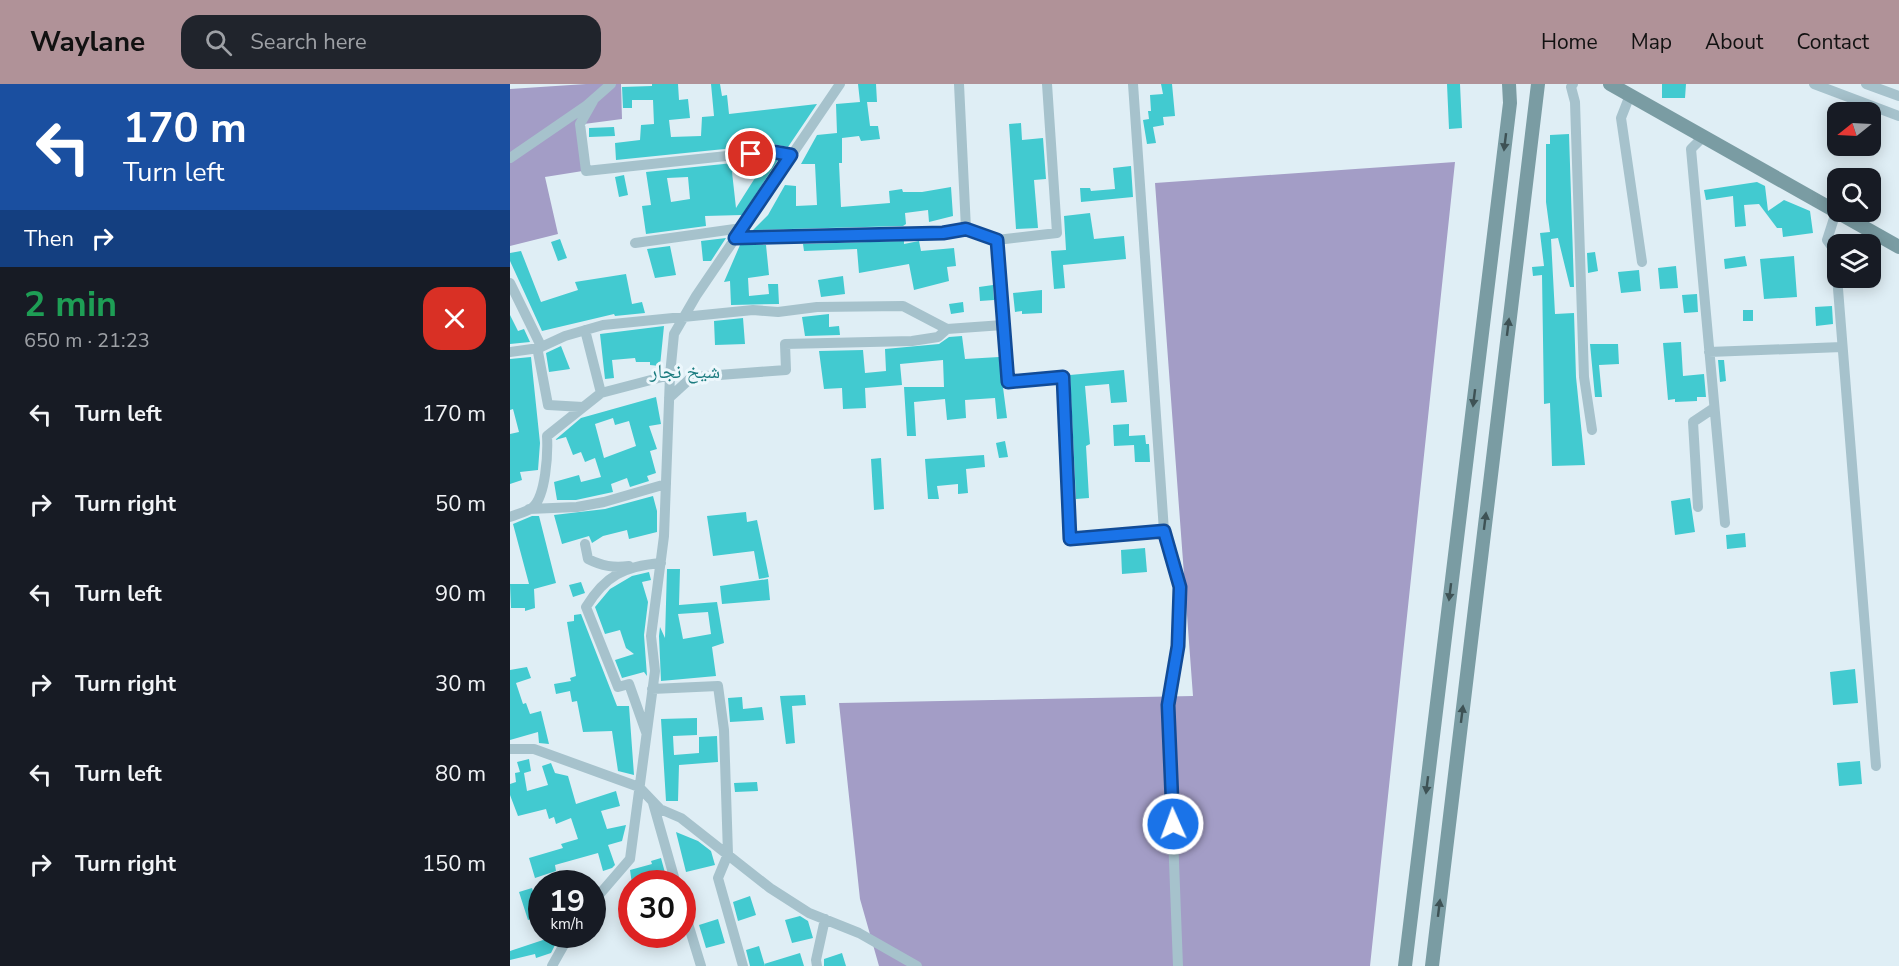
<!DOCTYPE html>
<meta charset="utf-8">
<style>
body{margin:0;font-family:"Nunito Sans","Noto Naskh Arabic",sans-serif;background:#20242c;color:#f1f3f6;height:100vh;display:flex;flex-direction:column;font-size:22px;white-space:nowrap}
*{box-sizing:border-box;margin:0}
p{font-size:20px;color:#9ea1a6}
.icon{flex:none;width:33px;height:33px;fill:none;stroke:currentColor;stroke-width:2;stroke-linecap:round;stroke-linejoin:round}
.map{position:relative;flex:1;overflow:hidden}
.panel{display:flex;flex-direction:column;background:#171b24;width:510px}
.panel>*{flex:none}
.hud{background:#1a4fa0;color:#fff;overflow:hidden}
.needle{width:39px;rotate:252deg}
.buttons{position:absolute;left:1317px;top:18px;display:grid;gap:12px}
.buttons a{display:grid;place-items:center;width:54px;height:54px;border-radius:12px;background:#171b24;box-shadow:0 3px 15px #0003;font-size:30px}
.speed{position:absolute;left:18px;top:786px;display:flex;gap:12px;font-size:30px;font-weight:700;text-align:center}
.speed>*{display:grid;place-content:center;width:78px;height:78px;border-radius:50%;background:#171b24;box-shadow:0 3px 15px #0003;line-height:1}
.speed small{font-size:15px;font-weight:400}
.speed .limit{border:9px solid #d22;background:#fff;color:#111}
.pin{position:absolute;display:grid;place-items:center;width:51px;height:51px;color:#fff;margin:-26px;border:3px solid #fff;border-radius:50%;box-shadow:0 2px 6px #0007}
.me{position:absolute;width:66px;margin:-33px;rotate:358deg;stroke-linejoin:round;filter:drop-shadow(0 0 4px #0008)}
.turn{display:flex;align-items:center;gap:21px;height:126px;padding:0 24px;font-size:27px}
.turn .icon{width:78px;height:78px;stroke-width:2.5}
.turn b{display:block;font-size:42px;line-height:51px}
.then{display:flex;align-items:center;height:57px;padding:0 24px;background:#0003;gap:12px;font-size:22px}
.round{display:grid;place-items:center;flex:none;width:63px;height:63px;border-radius:18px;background:#20242c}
.headline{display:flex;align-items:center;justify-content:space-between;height:102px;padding:0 24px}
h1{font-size:36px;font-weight:700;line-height:45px;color:#1e9e55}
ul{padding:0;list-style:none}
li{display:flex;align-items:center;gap:18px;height:90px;padding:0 24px}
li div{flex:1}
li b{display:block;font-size:22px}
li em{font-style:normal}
header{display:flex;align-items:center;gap:36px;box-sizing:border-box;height:84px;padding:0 30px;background:#b09298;color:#111}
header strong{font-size:28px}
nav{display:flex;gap:33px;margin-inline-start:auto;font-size:21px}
.search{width:420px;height:54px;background:#20242c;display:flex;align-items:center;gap:15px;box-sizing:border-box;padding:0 21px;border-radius:18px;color:#9ea1a6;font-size:22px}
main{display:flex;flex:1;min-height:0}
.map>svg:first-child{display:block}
</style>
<header>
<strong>Waylane</strong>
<div class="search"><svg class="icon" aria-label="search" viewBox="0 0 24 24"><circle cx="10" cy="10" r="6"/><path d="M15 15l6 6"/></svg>Search here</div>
<nav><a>Home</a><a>Map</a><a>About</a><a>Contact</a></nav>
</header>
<main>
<section class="panel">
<div class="hud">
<div class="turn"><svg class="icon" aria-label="left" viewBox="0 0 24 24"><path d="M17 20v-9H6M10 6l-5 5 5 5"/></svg><div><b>170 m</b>Turn left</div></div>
<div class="then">Then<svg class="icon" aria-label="right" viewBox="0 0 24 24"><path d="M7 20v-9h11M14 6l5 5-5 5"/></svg></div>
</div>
<div class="headline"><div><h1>2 min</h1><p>650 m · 21:23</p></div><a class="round" style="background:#d93025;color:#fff"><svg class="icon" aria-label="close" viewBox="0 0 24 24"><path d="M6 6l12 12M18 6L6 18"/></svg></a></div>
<ul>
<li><svg class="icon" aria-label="left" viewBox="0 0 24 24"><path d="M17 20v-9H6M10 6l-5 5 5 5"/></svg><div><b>Turn left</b></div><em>170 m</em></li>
<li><svg class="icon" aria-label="right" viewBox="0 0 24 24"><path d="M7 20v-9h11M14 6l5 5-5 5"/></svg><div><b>Turn right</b></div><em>50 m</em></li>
<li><svg class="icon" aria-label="left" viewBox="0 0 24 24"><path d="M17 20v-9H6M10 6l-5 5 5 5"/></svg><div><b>Turn left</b></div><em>90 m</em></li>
<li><svg class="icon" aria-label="right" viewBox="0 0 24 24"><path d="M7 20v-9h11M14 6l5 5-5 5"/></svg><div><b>Turn right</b></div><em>30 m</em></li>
<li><svg class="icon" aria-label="left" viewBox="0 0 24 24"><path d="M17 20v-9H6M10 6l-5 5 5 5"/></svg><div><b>Turn left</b></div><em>80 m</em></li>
<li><svg class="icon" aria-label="right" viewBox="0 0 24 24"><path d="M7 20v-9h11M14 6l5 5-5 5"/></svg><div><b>Turn right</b></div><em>150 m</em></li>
</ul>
</section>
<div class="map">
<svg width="1389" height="882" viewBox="0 0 1389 882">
<rect width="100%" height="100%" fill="#dfeef5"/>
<path fill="#a39dc6" d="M76 0H111L112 35 74 40 79 86 35 93 48 150 0 162V5Z
M945 78 860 882H369L350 815 329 619 683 612 645 99Z"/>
<path fill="#42cad0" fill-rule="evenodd" d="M142 0H168L169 16 178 15 180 34 159 36 161 53 191 52 192 33 204 32 201 0H210L212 12 217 11 219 30 307 20 278 63 263 60 106 76 105 59 130 56 131 41 144 40 143 16H122V24H113L112 3 142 2Z
M348 0H366L367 18H357L360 42H368L370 55 351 57 349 52 332 54V79H329L331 123 380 119 379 107 392 105 393 108H412L441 103 443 132 419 138 418 126 395 129 396 140 393 142 243 146 258 131 275 101 286 102V122L307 121 305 80H291L307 51 327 49 326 20 350 18Z
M651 0H662L665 32 653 33 654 41 643 43 646 59 637 60 633 36 639 35 638 27H641L640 11 653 10Z
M937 0H950L952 44 939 45Z
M1152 0H1176L1175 14H1152Z
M511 39 512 56 533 54 536 95 524 96 528 144 506 145 499 40Z
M104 43 105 52 79 53V44Z
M1059 50 1064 203H1060L1048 154 1041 155 1045 230 1064 229 1066 293 1075 381 1042 382 1040 319 1034 320 1032 191 1023 192 1022 183 1034 182 1030 149 1040 148 1036 118V60H1040V51Z
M257 75 268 76 232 131 195 132 196 142 136 150 132 122 141 121 136 88 233 78 234 86 222 88 226 124ZM178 93 180 115 161 118 157 94Z
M621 82 623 113 571 118 570 104H580L581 107 605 105 603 84Z
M114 91 118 111 109 113 105 93Z
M1247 98 1255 102 1258 127 1274 116 1300 127 1303 149 1273 153 1272 144H1267L1249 120 1234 121 1236 142 1225 143 1223 112 1196 116 1194 106Z
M580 129 584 155 614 152 616 175 553 181 555 204 544 205 541 167 556 166 554 132Z
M216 154 201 177H193L191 157Z
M50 155 57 174 48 177 41 158Z
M394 157V160L409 157 411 167 444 164 446 182 437 183 439 197 404 206 399 180 349 189 347 165 294 167 293 160Z
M230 161H256L259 191 238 194 239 212 259 210 258 200H268L269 220 221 221 220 197 214 198Z
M160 162 166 191 145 194 137 165Z
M11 167 31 218 68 206 65 198 116 190 122 220 132 218 135 229 105 232 104 230 32 247 0 177V169Z
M1085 168 1088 187 1078 189 1077 169Z
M1235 172 1237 182 1215 185 1214 175Z
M1284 172 1287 213 1254 215 1250 175Z
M1166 182 1168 204 1150 205 1148 184Z
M1129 186 1131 207 1111 209 1108 188Z
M333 192 335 210 311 213 308 196Z
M483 201 484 216 470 217 469 203Z
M532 206V229L512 230V227L505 228 503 209Z
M1187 210 1188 228 1174 229 1172 211Z
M453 218 454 228 441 230 439 220Z
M1322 222 1323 240 1306 242 1305 223Z
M1233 226H1243V237H1233Z
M319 230V243L329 242 330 251 295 252 292 233Z
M0 231 8 247 14 245 20 258 0 260Z
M233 234 235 260 205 261 204 237Z
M154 242 150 282 140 281V278H126L125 274 102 276 104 294 95 295 90 250Z
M452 252 455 275 489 273 497 334 487 335 485 314 455 316 456 334 437 336 435 315 404 318 406 352H397L394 303H434L433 276 390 280 392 301 355 304 356 324 333 325 332 304 314 305 309 267 353 266 355 289 376 287 375 265 429 260 439 253Z
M1171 258 1173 292 1194 290 1196 313H1187V317L1165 318V315L1158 316 1153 259Z
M1080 260H1108L1109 280 1089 281 1092 313H1085Z
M51 262 60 285 39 288 36 269Z
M21 273 30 359 28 386 10 388 12 396 0 400V350L9 348 3 325 0 326V275Z
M1208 276H1214L1216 297 1210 298Z
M614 286 617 318 601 319 599 300 575 302 580 360 576 362 579 414 566 415 560 291Z
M146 313 151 340 139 342 147 365 140 367 146 389 137 392 139 397 120 403 117 394 101 400 103 408 66 416H47L44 398 69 391 71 398 91 393 85 374 75 378 71 368 63 371 56 353 45 356 71 334ZM103 334 105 341 119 337 126 362 94 374 85 340Z
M619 340V352L635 351 636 360H639L640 378H625L624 361 604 362 603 341Z
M495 357 498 373 489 374 486 359Z
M474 371 475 383 456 385 458 409 448 410V400L427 402 429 415H418L415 375Z
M371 374 374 425 364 426 361 375Z
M143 412 147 427V448L119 455 117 446 93 452 82 459 79 452 52 460 44 431 95 425Z
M1180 414 1185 448 1165 451 1161 417Z
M236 428 237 438 247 436 259 493 249 495 244 467 203 472 197 432Z
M22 432H29L46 499 24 505 25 524 15 527V524H1L0 500H19L3 440Z
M1235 449 1236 463 1217 465 1216 451Z
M635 464 637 488 612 490 611 466Z
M157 485H170L169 521 207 518 214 559 202 563 206 592 151 597 149 552 150 543 155 554ZM198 528 201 550 173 555 168 530Z
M139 488 141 496 132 498 138 518 134 551 137 592 134 588 112 594 105 576 124 570 116 564 110 546 95 550 85 523 100 505 122 492Z
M258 495 260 516 212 520 210 502Z
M71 498 75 509 63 513 59 501Z
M71 530 107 622H119L124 691 108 687 102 647 73 648 67 617 62 618 60 607 46 610 44 600 61 597 60 594 66 592 57 538 64 537V531Z
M17 583 21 594 6 599 13 620 16 619 20 630 31 627 39 660 29 659 28 648 0 656V586Z
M1345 585 1348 619 1323 621 1320 588Z
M295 611 296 621 282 622 285 659 276 660 270 612Z
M232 613 233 625 252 623 254 636 220 638 218 614Z
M187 634V651L163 652 164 671 189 669V653L207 652 208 678 169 681 168 717H156L151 635Z
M19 675 21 687 14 689 17 707 38 701 32 682 41 679 45 689 58 692 66 720 106 707 110 722 91 727 97 745 116 741 112 757 98 761 105 781 102 784 93 787 88 769 45 781 46 787 25 794 19 774 53 764 51 760 68 755 61 734 46 740 44 733 39 735 36 725 8 732 0 711V700L6 698 5 689 10 688 7 678Z
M1350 677 1352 700 1329 702 1327 679Z
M247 698 248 707 225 708 224 699Z
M166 748 188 757 201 767 205 781 176 788Z
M151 774 158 800H122L120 786 142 780 141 777Z
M22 804 25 813 21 814 27 833 18 836 9 808Z
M240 812 246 831 228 837 223 818Z
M290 832 298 837 303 854 282 859 275 836Z
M208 835 215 859 196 864 189 841Z
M45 852 47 857 41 869 26 874 25 870 0 876V867Z
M249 862 255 882 254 880 290 869 294 882H240L236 866Z
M332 869 336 882H314V875Z"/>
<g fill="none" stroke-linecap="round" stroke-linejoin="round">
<path stroke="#a6c2cc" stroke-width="10" d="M537 0 547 149 487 156 498 298 553 293 560 455 654 447
M623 0 654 447 670 503 668 562 658 621 668 882
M1063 0 1061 3 1065 18 1074 293 1082 346
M1304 0 1389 32
M1356 0 1389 12
M1120 11 1111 34 1132 178
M83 17 70 40 76 87 264 67 281 71
M1193 53 1181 65 1215 439
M0 74 76 22 101 0
M1326 128 1317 156 1325 167 1366 682
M456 145 487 156
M225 154 433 149 456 145 449 0
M125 159 232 144
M0 199 30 260 28 268 38 321 73 323
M75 246 91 309
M0 268 29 264 55 252 93 241 243 226 268 228 307 223 393 222 437 245 493 241
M1199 268 1332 263
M159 314 182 293 276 286 275 260 402 257 428 253 437 245
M1188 423 1183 338 1204 324
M19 425 67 423 94 418 156 400
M0 433C7 430 16 428 22 424 36 413 38 369 37 352L91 309 160 291
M75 460 78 475C92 482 103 484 119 482
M142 605 208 602 214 646 218 770 208 794 233 882
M136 648 119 600 108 603 76 523C95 492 114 482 151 479
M0 665H24L129 703 150 725 171 734 260 804 299 829 349 849 407 882
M143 719 166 800
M82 819 120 775 145 587 141 552 154 452 160 291 164 250 186 212 330 0
M172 820 191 882
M42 882 60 850
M307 882 306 876 315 835"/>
<path stroke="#7a9ca3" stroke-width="14" d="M1100 0 1389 163
M895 882 1000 19 999 0
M922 882 1028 0"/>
</g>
<defs><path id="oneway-solid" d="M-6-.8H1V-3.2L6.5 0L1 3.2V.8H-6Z" transform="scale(1.5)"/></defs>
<g fill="#3e5255">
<use href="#oneway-solid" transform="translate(995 58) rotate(97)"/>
<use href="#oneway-solid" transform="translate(998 243) rotate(-83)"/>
<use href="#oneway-solid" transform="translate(964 314) rotate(97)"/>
<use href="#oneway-solid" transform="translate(975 437) rotate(-83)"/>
<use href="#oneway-solid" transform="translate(940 508) rotate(97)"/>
<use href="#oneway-solid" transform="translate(952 630) rotate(-83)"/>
<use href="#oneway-solid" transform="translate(917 701) rotate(97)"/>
<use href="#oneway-solid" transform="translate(929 824) rotate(-83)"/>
</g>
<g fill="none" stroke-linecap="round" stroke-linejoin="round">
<defs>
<path id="route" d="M241 70 264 68 281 71 225 154 433 149 456 145 487 156 498 298 553 293 560 455 654 447 670 503 668 562 658 621 663 740"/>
</defs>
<use href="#route" stroke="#114b97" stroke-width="15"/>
<use href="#route" stroke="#1a73e8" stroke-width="10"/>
</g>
<g text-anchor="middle" stroke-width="6" stroke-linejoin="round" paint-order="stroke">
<g font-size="20" fill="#1a7b7f" stroke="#ecf7fc">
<text x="175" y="294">شيخ نجار</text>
</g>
</g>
</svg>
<div class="buttons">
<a><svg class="needle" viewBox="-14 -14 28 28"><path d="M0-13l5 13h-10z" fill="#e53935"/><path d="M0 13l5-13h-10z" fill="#9ea1a6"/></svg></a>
<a><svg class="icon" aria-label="search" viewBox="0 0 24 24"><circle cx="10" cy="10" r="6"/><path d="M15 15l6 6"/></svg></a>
<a><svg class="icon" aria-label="layers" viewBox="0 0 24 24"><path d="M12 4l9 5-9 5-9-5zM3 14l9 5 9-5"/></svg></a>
</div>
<div class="speed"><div>19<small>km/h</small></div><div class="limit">30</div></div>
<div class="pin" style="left:241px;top:70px;background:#d93025"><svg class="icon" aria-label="arrive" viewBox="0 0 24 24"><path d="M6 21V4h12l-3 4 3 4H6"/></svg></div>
<svg class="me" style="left:663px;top:740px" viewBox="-20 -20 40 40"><circle r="17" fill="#1a73e8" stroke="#fff" stroke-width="3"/><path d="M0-11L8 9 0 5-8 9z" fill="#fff"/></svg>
</div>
</main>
